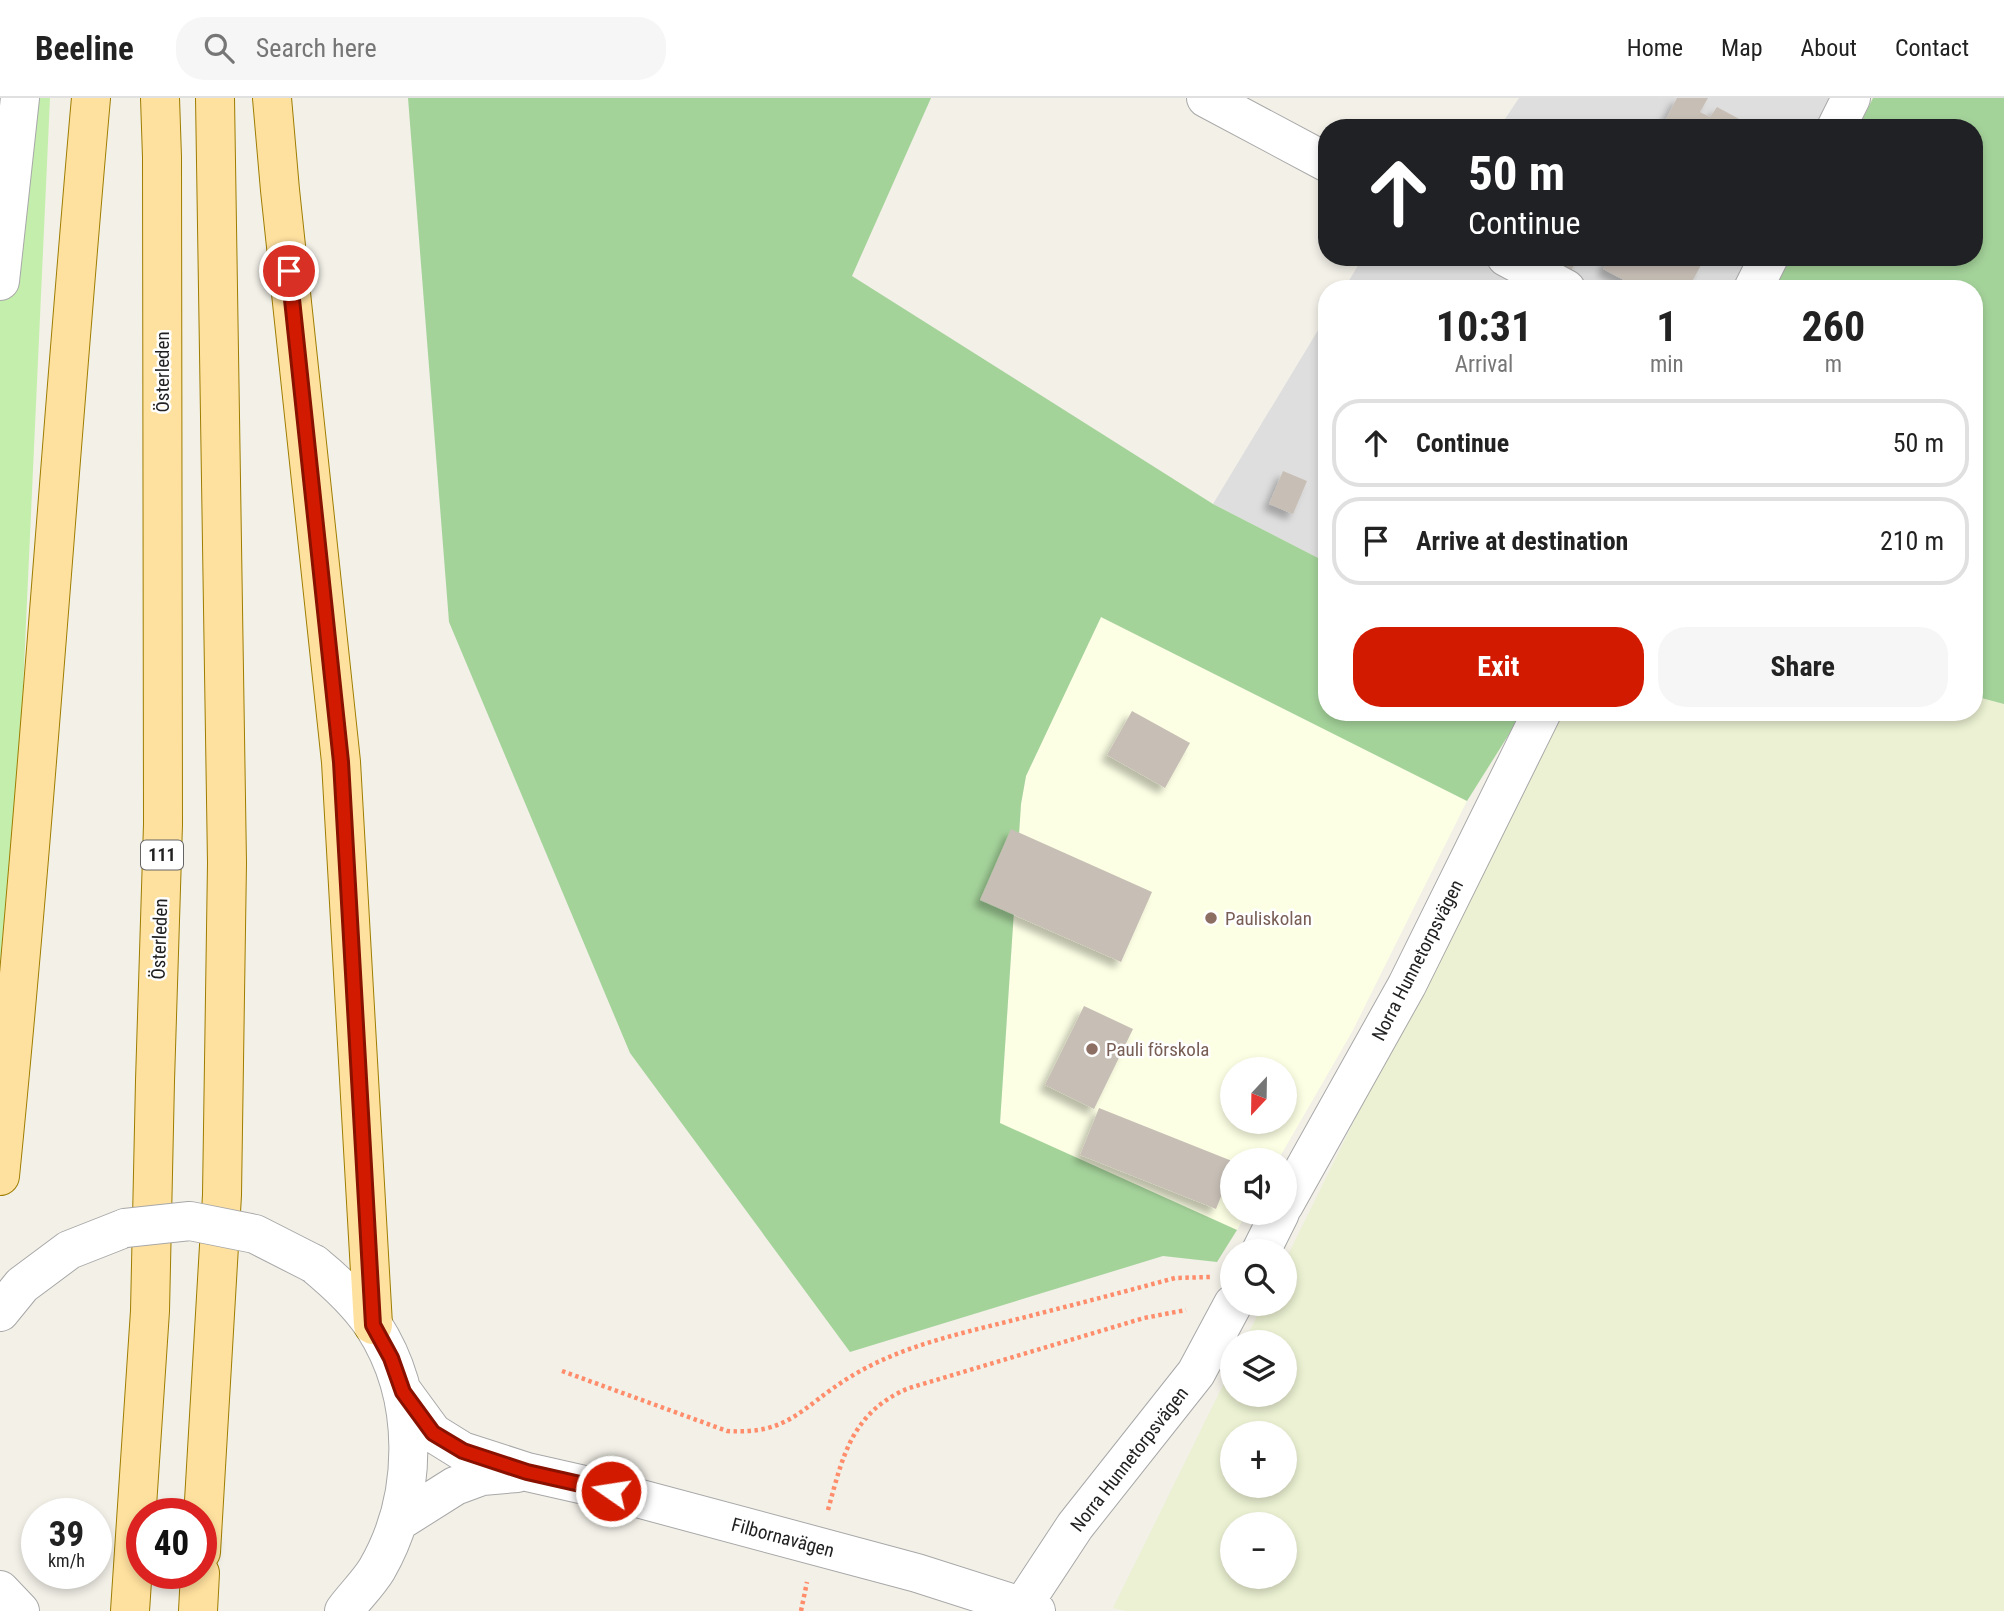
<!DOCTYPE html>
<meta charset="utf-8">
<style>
body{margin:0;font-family:"Roboto Condensed",sans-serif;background:#f6f6f6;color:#222;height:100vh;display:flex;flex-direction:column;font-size:26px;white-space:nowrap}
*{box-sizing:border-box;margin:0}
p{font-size:23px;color:#767676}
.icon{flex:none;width:38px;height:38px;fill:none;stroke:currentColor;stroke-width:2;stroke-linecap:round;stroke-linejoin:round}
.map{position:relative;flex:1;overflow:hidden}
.drawer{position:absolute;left:1318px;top:182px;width:665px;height:441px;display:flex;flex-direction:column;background:#fff;border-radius:28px;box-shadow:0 4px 10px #0003}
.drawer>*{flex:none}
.banner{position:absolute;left:1318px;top:21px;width:665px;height:147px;border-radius:28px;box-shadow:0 4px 10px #0003;background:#202124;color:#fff;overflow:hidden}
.needle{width:46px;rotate:202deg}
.controls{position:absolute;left:1220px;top:959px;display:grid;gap:14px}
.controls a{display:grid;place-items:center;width:77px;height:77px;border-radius:50%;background:#fff;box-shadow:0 4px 10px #0003;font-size:35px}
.speed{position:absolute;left:21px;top:1400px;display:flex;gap:14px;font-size:35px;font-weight:700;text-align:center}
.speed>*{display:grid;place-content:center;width:91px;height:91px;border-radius:50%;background:#fff;box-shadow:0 4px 10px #0003;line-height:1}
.speed small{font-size:18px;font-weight:400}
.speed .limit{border:10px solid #d22;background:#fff;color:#111}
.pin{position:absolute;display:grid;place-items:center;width:60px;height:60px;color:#fff;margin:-30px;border:4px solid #fff;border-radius:50%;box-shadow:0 2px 7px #0007}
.me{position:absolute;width:77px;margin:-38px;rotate:283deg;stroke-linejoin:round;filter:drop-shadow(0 0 5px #0008)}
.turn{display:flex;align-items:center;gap:24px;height:147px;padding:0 35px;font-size:32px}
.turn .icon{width:91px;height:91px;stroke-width:2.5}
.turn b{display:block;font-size:49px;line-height:60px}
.eta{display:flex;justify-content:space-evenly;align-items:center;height:119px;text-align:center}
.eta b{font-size:42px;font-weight:700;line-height:49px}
.action{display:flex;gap:14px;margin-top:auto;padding:14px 35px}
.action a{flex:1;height:80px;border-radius:28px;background:#d21a00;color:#fff;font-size:28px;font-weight:700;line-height:80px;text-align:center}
.action a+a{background:#f6f6f6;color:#222}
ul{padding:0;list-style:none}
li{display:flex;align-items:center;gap:21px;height:88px;margin:0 14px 10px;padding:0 21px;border:4px solid #e0e0e0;border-radius:28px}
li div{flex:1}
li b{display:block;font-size:26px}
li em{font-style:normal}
header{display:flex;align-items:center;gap:42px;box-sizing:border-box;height:98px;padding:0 35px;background:#fff;border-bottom:2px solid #e0e0e0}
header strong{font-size:33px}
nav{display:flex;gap:38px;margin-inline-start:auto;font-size:24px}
.search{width:490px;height:63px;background:#f6f6f6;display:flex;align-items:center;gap:18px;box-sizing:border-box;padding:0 24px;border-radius:28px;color:#767676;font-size:26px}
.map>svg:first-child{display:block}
</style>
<header>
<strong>Beeline</strong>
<div class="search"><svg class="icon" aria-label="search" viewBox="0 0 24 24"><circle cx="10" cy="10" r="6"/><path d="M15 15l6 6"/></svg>Search here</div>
<nav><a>Home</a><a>Map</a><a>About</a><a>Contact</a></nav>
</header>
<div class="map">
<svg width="2004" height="1513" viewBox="0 0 2004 1513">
<defs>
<filter id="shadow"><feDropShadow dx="-6" dy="6" stdDeviation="3.5" flood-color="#0004"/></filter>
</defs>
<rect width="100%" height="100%" fill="#f2f0e7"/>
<path fill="#dfdede" d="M1519 0H1841L1826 30H1499Z
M1363 159H1760L1744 191H1344Z
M1326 219V464L1213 406Z"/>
<path fill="#fcffe3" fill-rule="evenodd" d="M1101 519 1467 703 1352 934 1278 1062H1232V1115H1247L1237 1132 1000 1026 1021 706 1026 678ZM1232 971H1284V1024H1232Z"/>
<path fill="#ebf1d2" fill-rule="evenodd" d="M1974 598 2004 606V1513H1126L1113 1510 1232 1269V1297H1284V1244H1244L1263 1206H1284L1285 1163 1556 614H1974ZM1232 1335H1284V1388H1232ZM1232 1426H1284V1479H1232Z"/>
<path fill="#c4eeab" d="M0 0H50L20 656 0 866Z"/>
<path fill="#a4d39a" d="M408 0H931L852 178 1213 406 1326 464V614H1523L1467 703 1101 519 1026 678 1021 706 1000 1025 1237 1132 1217 1164 1163 1158 850 1254 630 955 449 524Z
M1873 0H2004V606L1974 598V191H1774L1790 159H1974V30H1858Z"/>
<path fill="#c7bfb6" filter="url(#shadow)" d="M1677 0H1708L1700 14 1710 19 1717 9 1743 23 1739 30H1661Z
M1541 159H1578L1570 175Z
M1609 159H1687L1701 167 1688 191H1641L1603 171Z
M1283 373 1307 383 1293 416 1269 406Z
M1132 613 1190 645 1165 690 1107 657Z
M1011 731 1152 794 1121 864 980 802Z
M1084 908 1133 931 1094 1011 1045 987Z
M1099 1010 1232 1063V1071L1216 1111 1080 1057Z"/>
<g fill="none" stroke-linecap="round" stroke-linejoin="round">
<defs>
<path id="minor" d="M1206 0 1326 64
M1836 30 1851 0
M1506 159 1566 191
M0 183 20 0
M1753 191 1769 159
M1284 1107 1407 887 1542 614
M1261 1153 1280 1115
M314 1166C336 1184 357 1203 373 1227 420 1299 419 1398 377 1471 368 1486 354 1499 344 1513
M0 1214 22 1187 69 1152 125 1130
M403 1294 433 1335 462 1353 527 1374 611 1393 917 1475 1036 1513
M398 1424 455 1388 482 1378 517 1375
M0 1492 20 1513
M1019 1513 1075 1428 1196 1275 1233 1206"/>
<path id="major" d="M272 0 280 92 341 664 373 1227
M0 1078C36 719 59 359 91 0
M201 1454 222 1097 227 765 215 0
M130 1513 150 1213 155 983 163 726 162 59 160 0
M198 1513 200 1475"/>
</defs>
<use href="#minor" stroke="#a8a8a8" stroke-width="40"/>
<use href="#major" stroke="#9e7d00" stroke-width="40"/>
<path stroke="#ff8d6b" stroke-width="4.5" stroke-dasharray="3.5 3.5" stroke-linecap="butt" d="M562 1273 727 1333C790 1337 801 1309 850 1279 899 1249 954 1237 1010 1223 1065 1209 1120 1195 1175 1180L1210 1179
M828 1412C843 1357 852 1314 909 1290L1144 1220 1186 1212
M801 1513 807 1484"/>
<use href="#minor" stroke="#fff" stroke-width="38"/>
<use href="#major" stroke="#ffe19f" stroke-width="38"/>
<defs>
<path id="minor-bridge" d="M125 1130 190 1123 255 1136 314 1166"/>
</defs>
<use href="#minor-bridge" stroke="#a8a8a8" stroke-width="40" stroke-linecap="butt"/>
<use href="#minor-bridge" stroke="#fff" stroke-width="38"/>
</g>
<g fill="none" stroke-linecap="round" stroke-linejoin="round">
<defs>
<path id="route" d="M289 173 341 664 373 1227 391 1260 403 1294 433 1335 463 1353 527 1374 611 1393"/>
</defs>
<use href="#route" stroke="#810" stroke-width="18"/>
<use href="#route" stroke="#d21a00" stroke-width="12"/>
</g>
<g fill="#8d6e63" stroke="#fff" stroke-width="2.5">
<circle cx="1211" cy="820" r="7"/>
<circle cx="1092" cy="951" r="7"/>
</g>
<g text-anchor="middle" stroke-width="5" stroke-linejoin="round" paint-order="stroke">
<rect fill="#fff" stroke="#646464" stroke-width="2" x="141" y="742.5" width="42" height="29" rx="5"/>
<g font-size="18" font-weight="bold" fill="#212121">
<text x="162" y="763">111</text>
</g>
<g font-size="19" fill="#212121" stroke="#fff">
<text transform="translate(162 274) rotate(-90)" y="7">Österleden</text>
<text transform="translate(159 841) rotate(-88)" y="7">Österleden</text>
<text transform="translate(1417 862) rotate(-63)" y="7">Norra Hunnetorpsvägen</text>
<text transform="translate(1129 1361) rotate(-52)" y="7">Norra Hunnetorpsvägen</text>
<text transform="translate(783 1439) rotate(15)" y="7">Filbornavägen</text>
</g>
<g font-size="19" fill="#785e54" stroke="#fff" text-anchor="start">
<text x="1225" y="827">Pauliskolan</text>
<text x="1106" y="958">Pauli förskola</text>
</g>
</g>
</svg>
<div class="controls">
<a><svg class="needle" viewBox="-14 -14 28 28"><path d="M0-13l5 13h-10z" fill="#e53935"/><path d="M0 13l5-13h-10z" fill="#767676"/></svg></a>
<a><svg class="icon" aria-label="sound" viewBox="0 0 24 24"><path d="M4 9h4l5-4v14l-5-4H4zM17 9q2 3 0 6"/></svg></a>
<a><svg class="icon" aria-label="search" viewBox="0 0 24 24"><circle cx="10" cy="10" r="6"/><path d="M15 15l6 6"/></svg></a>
<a><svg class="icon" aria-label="layers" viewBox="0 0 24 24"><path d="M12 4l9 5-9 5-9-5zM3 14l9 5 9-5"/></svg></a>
<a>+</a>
<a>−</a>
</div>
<div class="speed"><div>39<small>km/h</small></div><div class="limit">40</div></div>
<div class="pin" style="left:289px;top:173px;background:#d93025"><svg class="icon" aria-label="arrive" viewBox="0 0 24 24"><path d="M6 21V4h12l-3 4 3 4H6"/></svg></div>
<svg class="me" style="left:611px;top:1393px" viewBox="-20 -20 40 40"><circle r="17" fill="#d21a00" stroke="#fff" stroke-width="3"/><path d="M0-11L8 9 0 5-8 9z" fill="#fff"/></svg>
<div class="banner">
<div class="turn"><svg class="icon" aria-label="ahead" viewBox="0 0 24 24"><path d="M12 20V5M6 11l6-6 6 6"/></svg><div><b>50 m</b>Continue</div></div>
</div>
<section class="drawer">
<div class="eta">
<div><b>10:31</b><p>Arrival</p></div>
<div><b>1</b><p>min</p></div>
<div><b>260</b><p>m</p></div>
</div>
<ul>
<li><svg class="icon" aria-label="ahead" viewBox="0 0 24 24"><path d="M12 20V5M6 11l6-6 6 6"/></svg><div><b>Continue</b></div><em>50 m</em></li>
<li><svg class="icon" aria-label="arrive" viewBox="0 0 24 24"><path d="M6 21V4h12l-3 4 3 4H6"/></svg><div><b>Arrive at destination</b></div><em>210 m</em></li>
</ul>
<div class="action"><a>Exit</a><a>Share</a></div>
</section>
</div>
